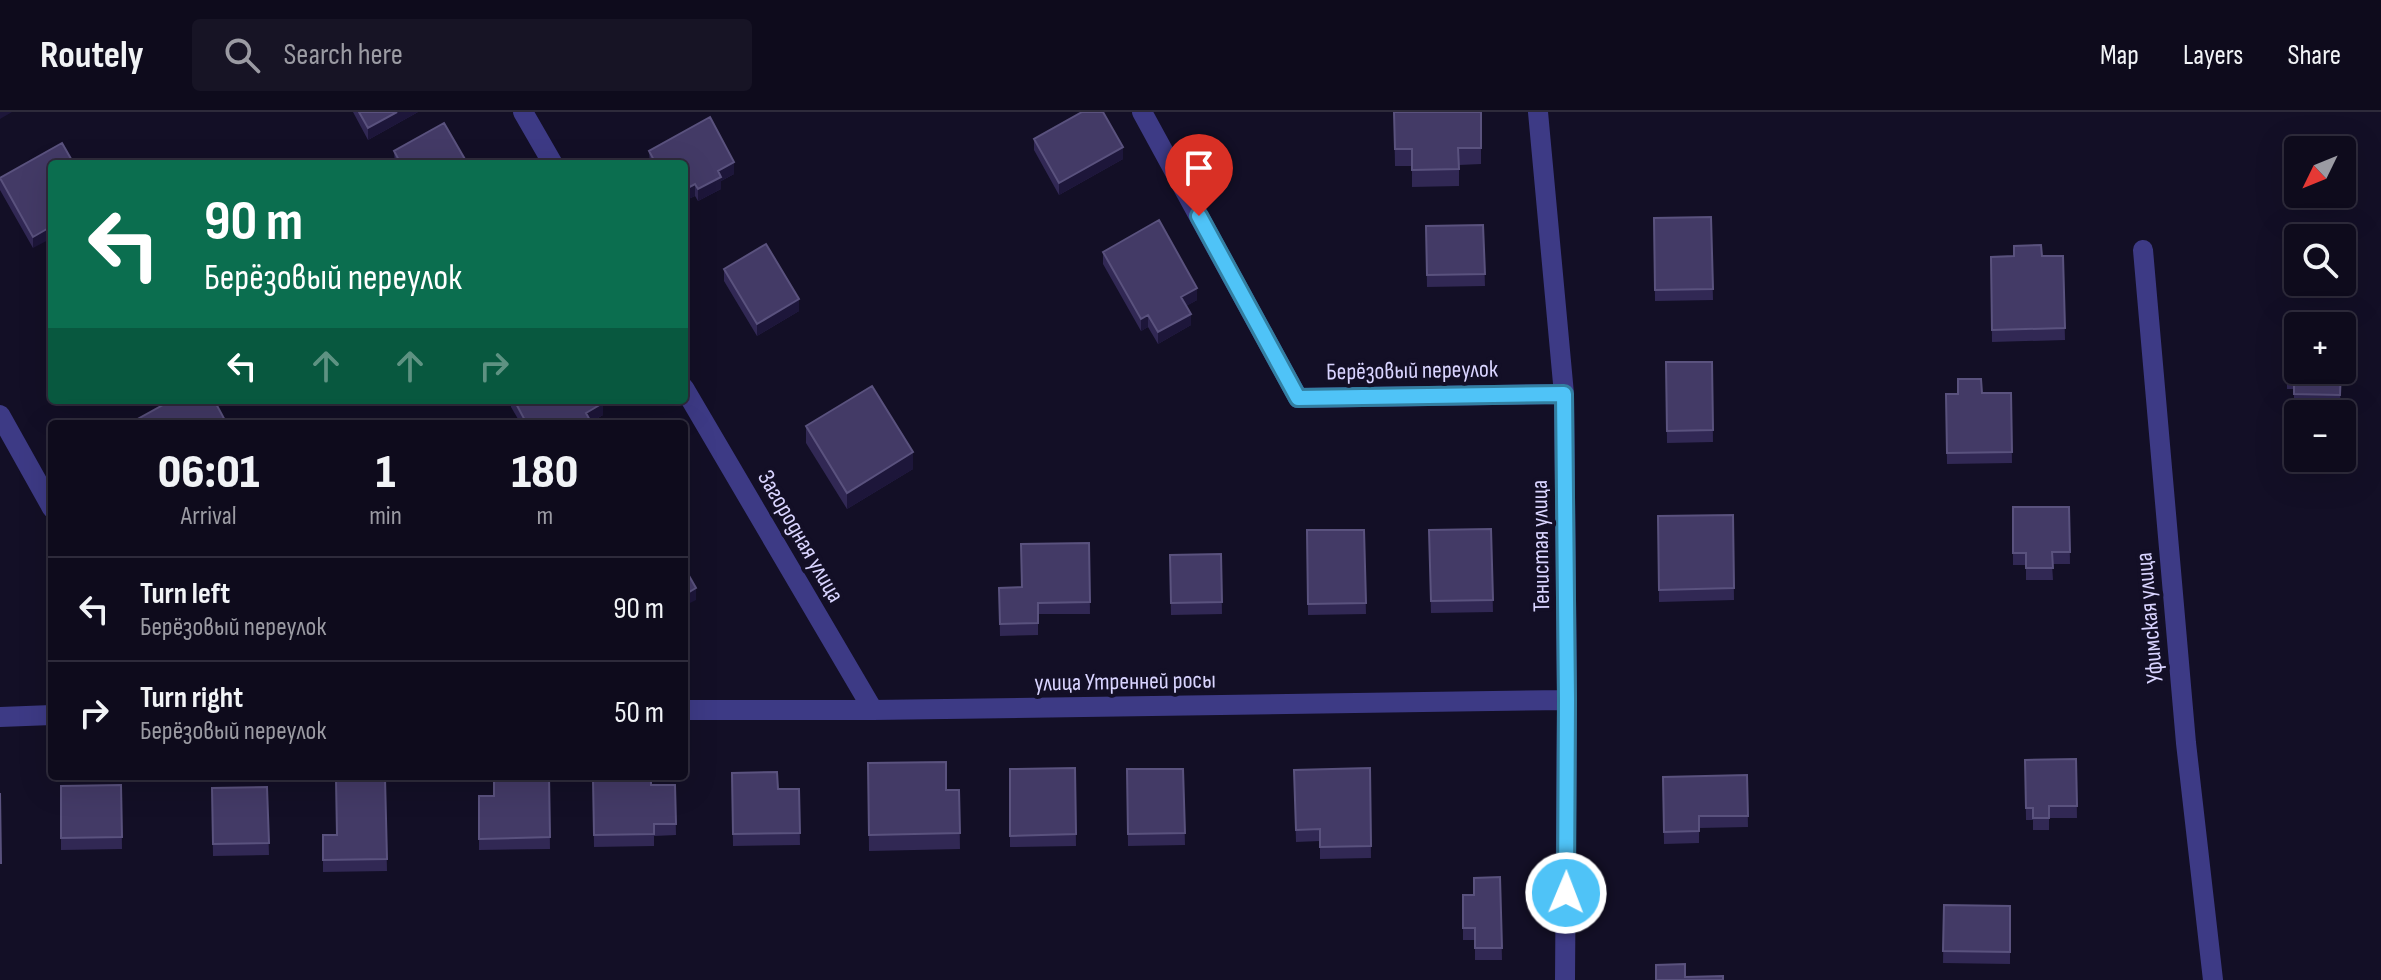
<!DOCTYPE html>
<meta charset="utf-8">
<style>
body{margin:0;font-family:"Sofia Sans Condensed",sans-serif;background:#171425;color:#f1f3f6;height:100vh;display:flex;flex-direction:column;font-size:30px;white-space:nowrap}
*{box-sizing:border-box;margin:0}
p{font-size:26px;color:#9b9ba3}
.icon{flex:none;width:44px;height:44px;fill:none;stroke:currentColor;stroke-width:2;stroke-linecap:round;stroke-linejoin:round}
.map{position:relative;flex:1;overflow:hidden}
.drawer{position:absolute;left:48px;top:308px;width:640px;height:360px;display:flex;flex-direction:column;background:#0e0b1c;border-radius:8px;box-shadow:0 8px 32px #0002,0 0 0 2px #2e2b3b}
.drawer>*{flex:none}
.hud{position:absolute;left:48px;top:48px;width:640px;height:244px;border-radius:8px;box-shadow:0 8px 32px #0002,0 0 0 2px #2e2b3b;background:#0b6e4f;color:#fff;overflow:hidden}
.needle{width:52px;rotate:227deg}
.controls{position:absolute;left:2284px;top:24px;display:grid;gap:16px}
.controls a{display:grid;place-items:center;width:72px;height:72px;border-radius:8px;background:#0e0b1c;box-shadow:0 8px 32px #0002,0 0 0 2px #2e2b3b;font-size:40px}
.pin{position:absolute;display:grid;place-items:center;width:68px;height:68px;color:#fff;margin:-82px -34px;border-radius:50% 50% 50% 0;rotate:-45deg;box-shadow:0 0 8px #0007}
.pin .icon{rotate:45deg}
.me{position:absolute;width:88px;margin:-44px;rotate:1deg;stroke-linejoin:round;filter:drop-shadow(0 0 6px #0008)}
.turn{display:flex;align-items:center;gap:28px;height:168px;padding:0 24px;font-size:36px}
.turn .icon{width:104px;height:104px;stroke-width:2.5}
.turn b{display:block;font-size:56px;line-height:68px}
.lanes{display:flex;align-items:center;height:76px;padding:0 24px;background:#0003;justify-content:center;gap:40px;direction:ltr}
.lanes .off{opacity:.35}
.eta{display:flex;justify-content:space-evenly;align-items:center;height:136px;text-align:center}
.eta b{font-size:48px;font-weight:800;line-height:56px}
ul{padding:0;list-style:none}
li{display:flex;align-items:center;gap:24px;height:104px;padding:0 24px;border-top:2px solid #2e2b3b}
li div{flex:1}
li b{display:block;font-size:30px}
li em{font-style:normal}
header{display:flex;align-items:center;gap:48px;box-sizing:border-box;height:112px;padding:0 40px;background:#0e0b1c;border-bottom:2px solid #2e2b3b}
header strong{font-size:38px}
nav{display:flex;gap:44px;margin-inline-start:auto;font-size:28px}
.search{width:560px;height:72px;background:#171425;display:flex;align-items:center;gap:20px;box-sizing:border-box;padding:0 28px;border-radius:8px;color:#9b9ba3;font-size:30px}
.map>svg:first-child{display:block}
</style>
<header>
<strong>Routely</strong>
<div class="search"><svg class="icon" aria-label="search" viewBox="0 0 24 24"><circle cx="10" cy="10" r="6"/><path d="M15 15l6 6"/></svg>Search here</div>
<nav><a>Map</a><a>Layers</a><a>Share</a></nav>
</header>
<div class="map">
<svg width="2381" height="868" viewBox="0 0 2381 868">
<rect width="100%" height="100%" fill="#130f26"/>
<g fill="none" stroke-linecap="round" stroke-linejoin="round">
<path stroke="#3d3a85" stroke-width="20" d="M523 0 553 52
M1142 0 1298 286 1564 282
M1538 0 1564 282 1567 588 1565 868
M2143 138 2186 631 2213 868
M684 276 873 598
M0 303 52 396
M684 598H873L1567 588
M0 605 52 603"/>
</g>
<path fill="#312854" d="M353 0H418L368 28Z
M1394 0H1481V52L1459 53V74L1412 75V54H1395Z
M1034 27 1123 47 1059 83 1034 38Z
M394 39 466 52H395Z
M649 39 734 62 721 69V77L698 89 695 84 684 89V52H650Z
M74 52 33 136 0 78V66Z
M1711 105 1713 188 1655 189 1654 106Z
M1483 113 1485 174 1427 175 1426 114Z
M2014 134 2042 144H2063L2065 228 1992 230 1991 145 2014 144Z
M1103 140 1197 188 1186 194 1191 213 1158 232 1148 215 1141 219 1103 152Z
M724 157 799 199 757 224 724 169Z
M2287 249 2341 258 2340 295 2294 294V277H2287Z
M1666 250H1712L1713 330 1667 331Z
M2011 281 2012 351 1947 352 1946 282Z
M511 288H601L603 303 591 310V312H521L511 295Z
M806 314 913 357 847 397 806 331Z
M2013 395H2069L2070 452H2052L2053 468H2026V453H2013Z
M1733 403 1734 488 1659 490 1658 404Z
M1491 417 1493 500 1431 501 1429 418Z
M1307 418H1364L1366 502 1308 503Z
M1089 431 1090 502H1038V523L1000 524 999 476 1021 475Z
M1221 442 1222 502 1171 503 1170 443Z
M2076 647 2077 706H2049V718H2033V708H2026L2025 648Z
M868 651 946 678H959L960 737 869 739Z
M1075 656 1076 734 1010 735V657Z
M1370 656 1371 746 1320 747V729L1296 730 1294 658Z
M1127 657H1183L1185 733 1128 734Z
M732 661 778 677H799L800 733 733 734Z
M1747 663 1748 715 1699 716V731L1664 732 1663 665Z
M549 664 550 737 479 738V684H494Z
M385 666 387 759 323 760V723H336Z
M593 667 651 673H675L676 723 654 724V734L594 735Z
M121 673 122 737 61 738V674Z
M267 675 269 743 213 744 212 676Z
M1500 765 1502 848H1475V828H1463V783H1474Z
M1944 793 2010 794V852L1943 851Z"/>
<path fill="#1d163a" d="M0 0H12L0 7Z
M397 0H418L368 28V16Z
M1123 35V47L1059 83V71Z
M734 50V62L721 69V77L698 89V77L718 59Z
M695 72V84L684 89V78Z
M52 114V126L33 136V125Z
M1197 176V188L1181 197V185Z
M799 187V199L757 224V212Z
M1191 202V213L1158 232V220Z
M1148 203V215L1141 219V207Z
M603 291V303L587 312 586 301Z
M913 340V357L847 397V381Z
M696 476V488L684 494V483Z"/>
<path fill="#433a66" stroke="#5a527e" stroke-width="2" d="M359 0H397L368 16Z
M1082 0H1103L1123 35 1059 71 1034 27Z
M1394 0H1481V36H1458L1459 57 1412 58V37H1395Z
M710 5 734 50 718 59 721 65 698 77 695 72 684 78V52H656L649 39Z
M444 11 466 49 461 52H401L394 39Z
M62 31 74 52H52V114L33 125 0 66Z
M1711 105 1713 177 1655 178 1654 106Z
M1159 108 1197 176 1181 185 1191 202 1158 220 1148 203 1141 207 1103 140Z
M1483 113 1485 162 1427 163 1426 114Z
M766 132 799 187 757 212 724 157Z
M2041 133 2042 144H2063L2065 216 1992 218 1991 145 2014 144V134Z
M2294 236H2298V258H2341L2340 283 2294 282V266L2287 265V249L2294 250Z
M1666 250H1712L1713 318 1667 319Z
M1958 267H1981L1982 281H2011L2012 340 1947 341 1946 282H1958Z
M872 274 913 340 847 381 806 314Z
M172 288H214L227 312H138L136 308Z
M514 288H601L603 291 586 301 591 310 587 312H527Z
M2013 395H2069L2070 440H2052L2053 456H2026V441H2013Z
M1733 403 1734 476 1659 478 1658 404Z
M1491 417 1493 488 1431 489 1429 418Z
M1307 418H1364L1366 491 1308 492Z
M1089 431 1090 490 1038 491V511L1000 512 999 476 1022 475 1021 432Z
M1221 442 1222 490 1171 491 1170 443Z
M684 455 696 476 684 483Z
M2076 647 2077 694H2049V706H2033V696H2026L2025 648Z
M946 650V678H959L960 721 869 723 868 651Z
M1075 656 1076 722 1010 724V657Z
M1370 656 1371 734 1320 735V717L1296 718 1294 658Z
M1127 657H1183L1185 721 1128 722Z
M777 660 778 677H799L800 721 733 722 732 661Z
M1747 663 1748 704H1699V719L1664 720 1663 665Z
M494 664H549L550 725 479 727V684H494Z
M385 666 387 747 323 748V723H337L336 667Z
M651 666V673H675L676 712H654V722L594 723 593 667Z
M121 673 122 725 61 726V674Z
M267 675 269 731 213 732 212 676Z
M0 681 1 751H0Z
M1500 765 1502 836H1475V816H1463V783H1474V766Z
M1944 793 2010 794V840L1943 839Z
M1685 852V865L1723 864V868H1656V853Z"/>
<g fill="none" stroke-linecap="round" stroke-linejoin="round">
<defs>
<path id="route" d="M1199 104 1298 286 1564 282 1567 588 1566 781"/>
</defs>
<use href="#route" stroke="#337fa1" stroke-width="20"/>
<use href="#route" stroke="#4fc3f7" stroke-width="14"/>
</g>
<g text-anchor="middle" stroke-width="8" stroke-linejoin="round" paint-order="stroke">
<g font-size="24" fill="#d9d4ff" stroke="#130f26">
<text transform="translate(1412 258) rotate(-1)" y="8">Берёзовый переулок</text>
<text transform="translate(801 424) rotate(60)" y="8">Загородная улица</text>
<text transform="translate(1540 434) rotate(-91)" y="8">Тенистая улица</text>
<text transform="translate(2149 506) rotate(-95)" y="8">Уфимская улица</text>
<text transform="translate(1125 569) rotate(-1)" y="8">улица Утренней росы</text>
</g>
</g>
</svg>
<div class="controls">
<a><svg class="needle" viewBox="-14 -14 28 28"><path d="M0-13l5 13h-10z" fill="#e53935"/><path d="M0 13l5-13h-10z" fill="#9b9ba3"/></svg></a>
<a><svg class="icon" aria-label="search" viewBox="0 0 24 24"><circle cx="10" cy="10" r="6"/><path d="M15 15l6 6"/></svg></a>
<a>+</a>
<a>−</a>
</div>
<div class="pin" style="left:1199px;top:104px;background:#d93025"><svg class="icon" aria-label="arrive" viewBox="0 0 24 24"><path d="M6 21V4h12l-3 4 3 4H6"/></svg></div>
<svg class="me" style="left:1566px;top:781px" viewBox="-20 -20 40 40"><circle r="17" fill="#4fc3f7" stroke="#fff" stroke-width="3"/><path d="M0-11L8 9 0 5-8 9z" fill="#fff"/></svg>
<div class="hud">
<div class="turn"><svg class="icon" aria-label="left" viewBox="0 0 24 24"><path d="M17 20v-9H6M10 6l-5 5 5 5"/></svg><div><b>90 m</b>Берёзовый переулок</div></div>
<div class="lanes"><svg class="icon" aria-label="left" viewBox="0 0 24 24"><path d="M17 20v-9H6M10 6l-5 5 5 5"/></svg><svg class="icon off" aria-label="ahead" viewBox="0 0 24 24"><path d="M12 20V5M6 11l6-6 6 6"/></svg><svg class="icon off" aria-label="ahead" viewBox="0 0 24 24"><path d="M12 20V5M6 11l6-6 6 6"/></svg><svg class="icon off" aria-label="right" viewBox="0 0 24 24"><path d="M7 20v-9h11M14 6l5 5-5 5"/></svg></div>
</div>
<section class="drawer">
<div class="eta">
<div><b>06:01</b><p>Arrival</p></div>
<div><b>1</b><p>min</p></div>
<div><b>180</b><p>m</p></div>
</div>
<ul>
<li><svg class="icon" aria-label="left" viewBox="0 0 24 24"><path d="M17 20v-9H6M10 6l-5 5 5 5"/></svg><div><b>Turn left</b><p>Берёзовый переулок</p></div><em>90 m</em></li>
<li><svg class="icon" aria-label="right" viewBox="0 0 24 24"><path d="M7 20v-9h11M14 6l5 5-5 5"/></svg><div><b>Turn right</b><p>Берёзовый переулок</p></div><em>50 m</em></li>
</ul>
</section>
</div>
